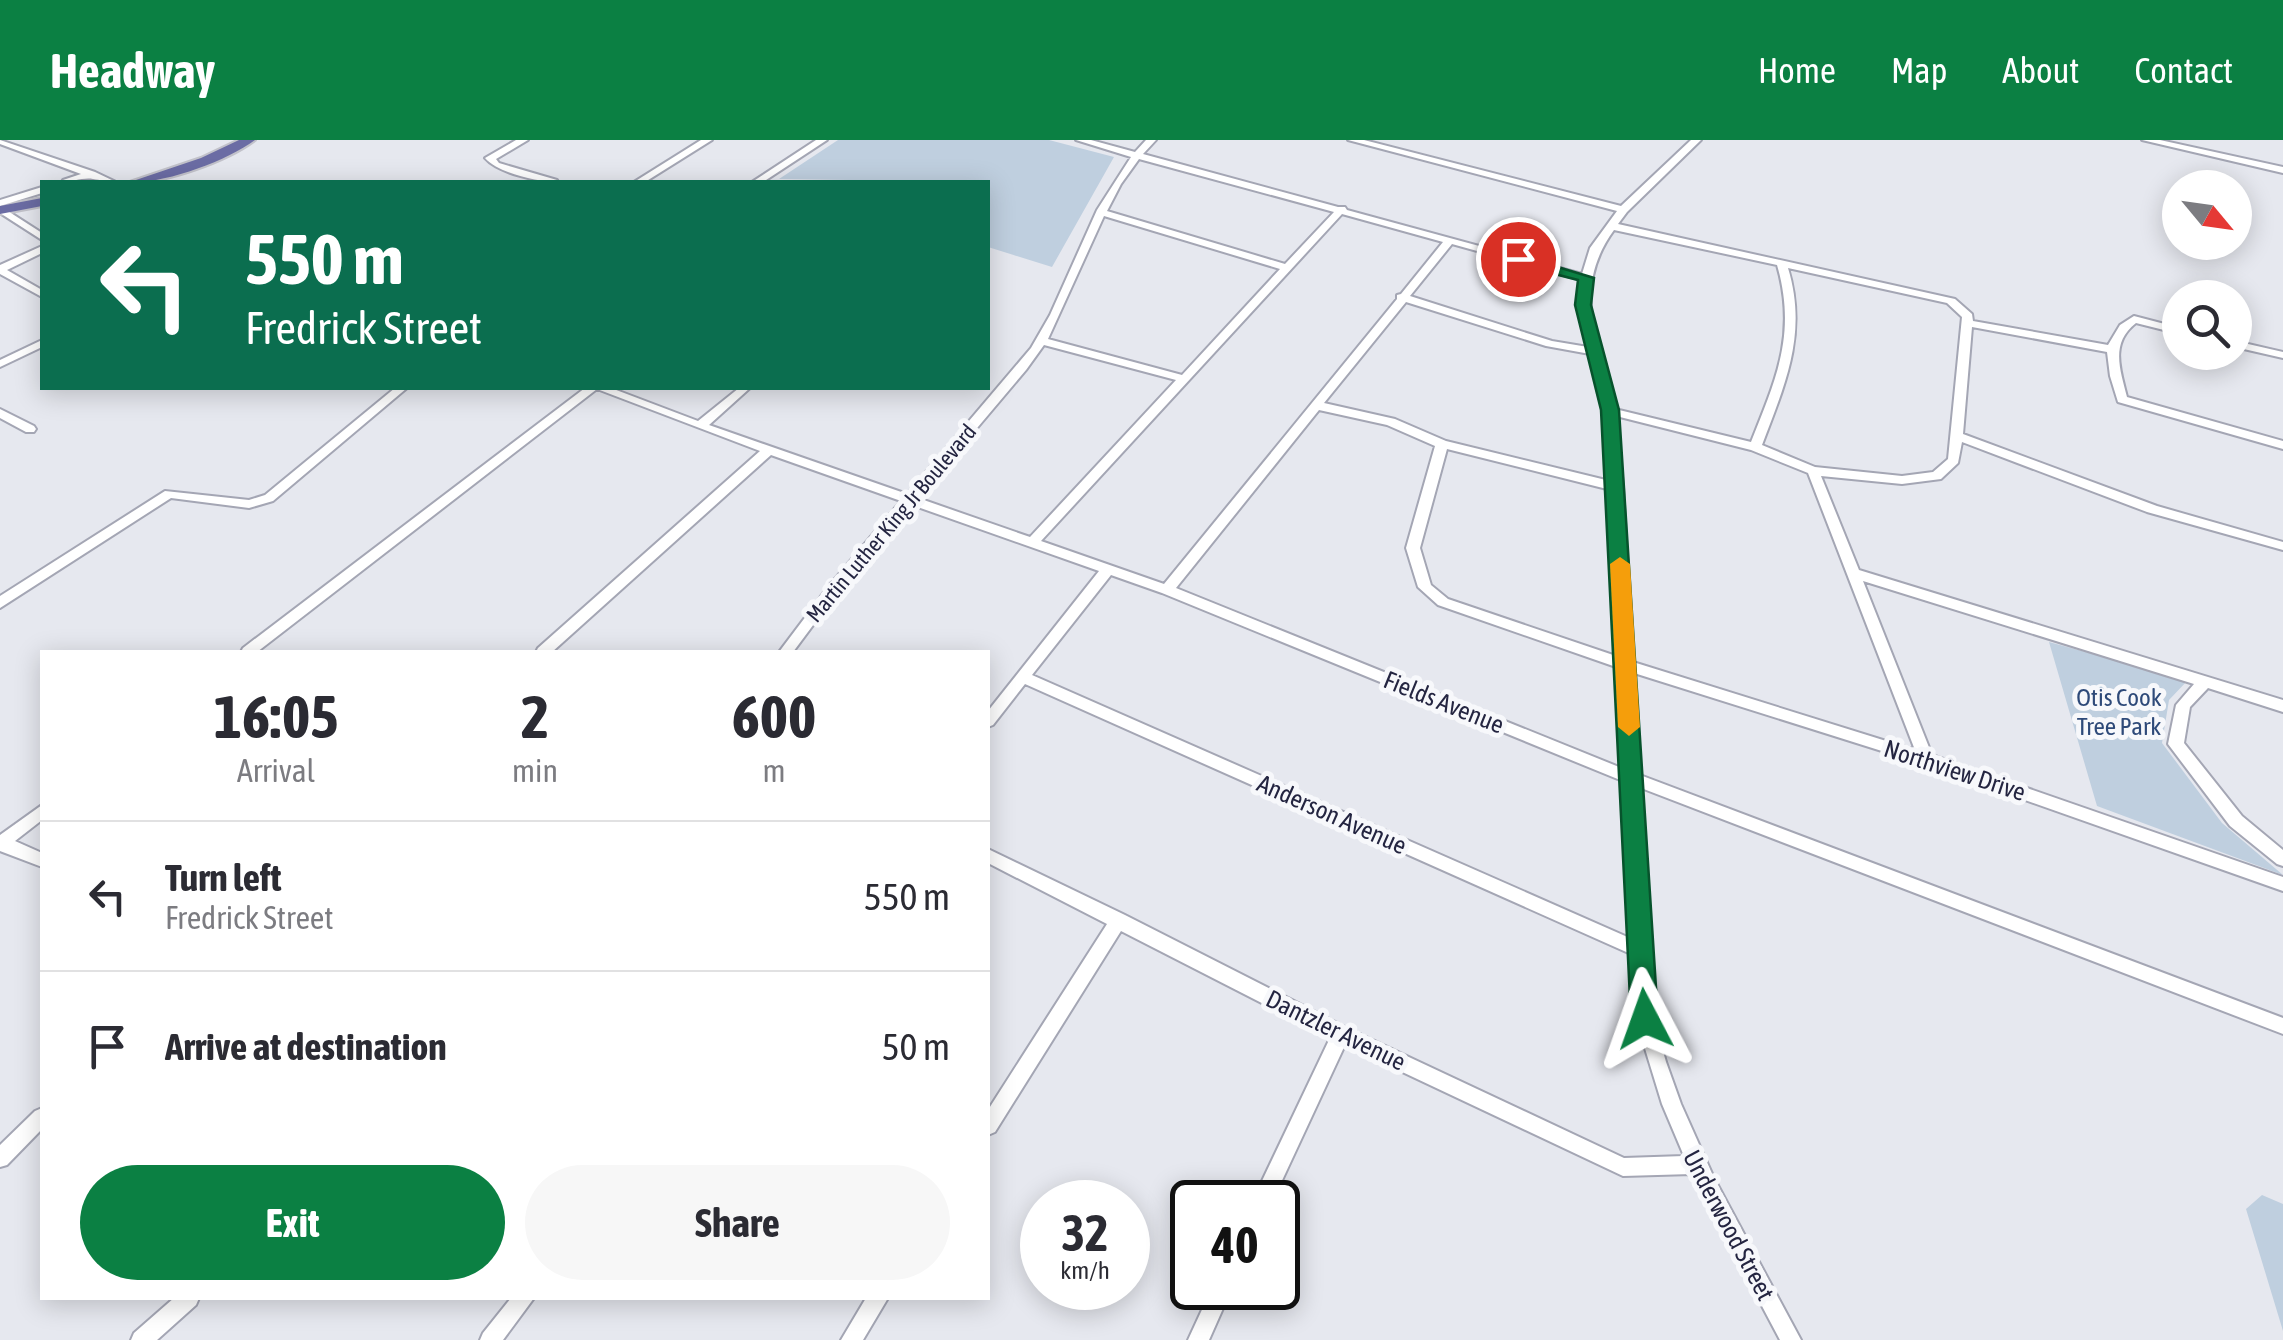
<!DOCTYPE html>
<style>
body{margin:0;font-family:"Asap Condensed",sans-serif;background:#f7f7f7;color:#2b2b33;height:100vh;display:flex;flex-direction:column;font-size:38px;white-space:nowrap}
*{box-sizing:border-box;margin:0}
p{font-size:32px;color:#7c7c81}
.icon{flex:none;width:55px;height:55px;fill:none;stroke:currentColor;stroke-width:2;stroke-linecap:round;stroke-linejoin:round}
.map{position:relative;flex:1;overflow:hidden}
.panel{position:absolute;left:40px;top:510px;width:950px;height:650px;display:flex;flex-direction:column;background:#fff;border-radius:0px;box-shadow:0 5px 25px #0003}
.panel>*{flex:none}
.guide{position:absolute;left:40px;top:40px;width:950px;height:210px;border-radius:0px;box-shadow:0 5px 25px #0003;background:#0b6e4f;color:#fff;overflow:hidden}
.needle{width:65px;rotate:119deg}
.tools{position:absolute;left:2162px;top:30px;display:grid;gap:20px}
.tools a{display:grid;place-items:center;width:90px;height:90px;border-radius:50%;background:#fff;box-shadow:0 5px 25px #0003;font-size:50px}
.speed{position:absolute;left:1020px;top:1040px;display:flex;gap:20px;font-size:50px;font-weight:700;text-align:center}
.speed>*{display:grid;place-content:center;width:130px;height:130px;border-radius:50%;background:#fff;box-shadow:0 5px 25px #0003;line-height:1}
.speed small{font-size:25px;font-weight:400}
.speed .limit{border:5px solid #111;border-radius:15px;background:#fff;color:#111}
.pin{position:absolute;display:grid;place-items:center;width:85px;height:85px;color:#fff;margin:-42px;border:5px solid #fff;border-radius:50%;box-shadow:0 2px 10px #0007}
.me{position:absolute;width:110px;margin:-55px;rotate:356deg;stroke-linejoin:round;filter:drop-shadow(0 0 8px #0008)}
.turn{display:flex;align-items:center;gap:35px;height:210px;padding:0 40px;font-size:45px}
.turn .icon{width:130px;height:130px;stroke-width:2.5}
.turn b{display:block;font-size:70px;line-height:85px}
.eta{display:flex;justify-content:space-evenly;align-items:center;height:170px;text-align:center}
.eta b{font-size:60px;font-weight:700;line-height:70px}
.button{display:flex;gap:20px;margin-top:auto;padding:20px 40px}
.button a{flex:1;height:115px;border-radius:60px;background:#0b8043;color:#fff;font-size:40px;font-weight:700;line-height:115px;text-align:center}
.button a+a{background:#f7f7f7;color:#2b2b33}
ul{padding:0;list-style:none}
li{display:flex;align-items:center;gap:30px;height:150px;padding:0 40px;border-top:2px solid #e1e1e2}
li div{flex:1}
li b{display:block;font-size:38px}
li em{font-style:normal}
header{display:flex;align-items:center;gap:60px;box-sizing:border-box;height:140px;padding:0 50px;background:#0b8043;color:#fff}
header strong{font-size:48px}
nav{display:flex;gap:55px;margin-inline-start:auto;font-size:35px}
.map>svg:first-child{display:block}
</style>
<header>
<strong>Headway</strong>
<nav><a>Home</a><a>Map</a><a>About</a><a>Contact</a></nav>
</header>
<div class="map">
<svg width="2283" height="1200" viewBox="0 0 2283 1200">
<rect width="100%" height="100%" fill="#e6e8ef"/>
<path fill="#bfcfdf" d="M838 0H1049L1114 17 1052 127 988 107V42L779 39Z
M2049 502 2188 540 2169 560 2162 603 2222 683 2283 735 2097 666Z
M2262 1055 2283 1064V1191L2246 1069Z"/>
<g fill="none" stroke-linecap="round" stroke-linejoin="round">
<defs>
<path id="minor" d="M0 0 95 32 116 42C107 43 102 40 93 39 84 37 72 42 62 42L63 40 81 34 0 4Z
M516 0H528L496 19 499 23 557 40 558 42C538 42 498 33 485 18Z
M701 0H712L645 42H634Z
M816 0H827L763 42H752Z
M1076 0H1091L1135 12 1146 0H1156L1143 14 1338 67H1345L1347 70 1582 134 1590 108 1617 71 1348 0H1364L1621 66 1691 0H1701L1627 72 1618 84 1955 159 1972 174 1973 181 2108 205 2120 185 2134 176 2180 188V194L2136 183C2110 203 2120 229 2127 257L2283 301V309L2118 262 2110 236 2107 212 1972 187 1963 294 2157 366 2283 402V410L2147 372 1962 302 1958 323 1941 339 1902 344 1821 336 1859 430 2283 560V572L2208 548 2190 567 2184 603 2242 676 2283 710V726L2277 724 2230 686 2168 604 2176 565 2194 544 1863 441 1932 615 2283 737V751L1923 624 1634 533 1640 635 2283 878V894L1641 648 1654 879 1666 922 1681 964 1714 1038 1801 1200H1780L1692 1034 1623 1036 1345 905 1272 1062H1252L1330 898 1121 791 995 992 988 995V970L1107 784 988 723V709L1125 775 1347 888 1624 1018 1684 1016 1662 964 1636 879 1633 815 1025 544 993 585 988 587V571L1099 431 912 365 837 453 793 512H779L828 447 901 361 771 315 552 512H536L538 508 760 311 597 249 257 512H241L243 508 585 248H611L698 281 739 248H750L709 285 907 354 1031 208 1050 175 1097 70 1131 17ZM1139 19 1334 72 1285 124 1107 71 1121 44ZM1342 74 1443 102 1401 154 1397 155V159L1164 444 1041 401ZM1104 76 1280 129 1182 235 1048 199ZM1614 90 1777 125C1797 194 1776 239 1751 302L1615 269C1599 204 1570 150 1614 90ZM1452 104 1581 140 1578 165 1588 207 1552 201 1410 156ZM1788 128 1947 163 1962 177 1948 319 1933 332 1902 336 1815 327 1762 305C1785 244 1808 194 1788 128ZM1406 162 1546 206 1590 214 1604 271 1610 341 1446 301 1395 279 1324 263ZM1044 205 1176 240 1030 397 918 358 1026 230ZM1319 270 1387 285 1435 306 1406 408 1418 447 1438 465 1619 528 1624 629 1176 448ZM1616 276 1751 310 1808 333 1915 610 1633 522 1623 347ZM1447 309 1611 350 1619 517 1448 459 1431 445 1420 408ZM1111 435 1162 453 1625 642 1632 799 1032 535Z
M2142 0H2160L2283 27V33Z
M42 47V53L0 66V60Z
M0 66 42 93V100L0 73Z
M42 106V113L7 130 42 150V157L0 134V125Z
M42 200V207L0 227V220Z
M2235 201 2283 212V218L2235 207Z
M395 248H407L273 361 249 368 171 358 0 468V456L165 351 249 360 265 355Z
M0 269 34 286 36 289 34 292H26L0 278Z
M42 665V680L15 701 42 713V727L0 711V695Z
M42 968V989L7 1025 0 1027V1005L35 971Z
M1212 1148H1232L1209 1200H1188Z
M174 1158H199L196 1165 157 1200H131L134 1193Z
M511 1158H534L503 1200H480L483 1193Z
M866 1158H888L863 1200H841Z"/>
<path id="major" d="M239 0H255C227 21 164 44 130 42L201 18Z
M42 58V66L0 74V66Z"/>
</defs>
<use href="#minor" stroke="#a4a6b4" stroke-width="4"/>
<use href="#major" stroke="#c2c2ca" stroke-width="4"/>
<use href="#minor" fill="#fff" fill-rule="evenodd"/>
<use href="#major" fill="#6b6ca4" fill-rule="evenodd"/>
</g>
<path fill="#0b8043" stroke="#07532c" stroke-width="2.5" d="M1518 115 1594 138 1591 165 1619 270 1658 879 1654 888 1645 891 1635 888 1631 879 1601 270 1575 165 1578 140 1512 123V116Z"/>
<path fill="#f59e0b" d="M1620 417 1630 424 1640 587 1629 596 1618 587 1610 424Z"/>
<g text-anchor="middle" stroke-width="10" stroke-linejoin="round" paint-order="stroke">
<g font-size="22" fill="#242541" stroke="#f7f8fb">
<text transform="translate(891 383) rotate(-50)" y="8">Martin Luther King Jr Boulevard</text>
</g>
<g font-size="25" fill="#2e4a79" stroke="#f7f8fb">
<text x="2119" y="566">Otis Cook<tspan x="2119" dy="29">Tree Park</tspan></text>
</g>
<g font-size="25" fill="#242541" stroke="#f7f8fb">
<text transform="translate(1444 562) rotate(22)" y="9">Fields Avenue</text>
<text transform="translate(1955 630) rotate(18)" y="9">Northview Drive</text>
<text transform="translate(1332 674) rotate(24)" y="9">Anderson Avenue</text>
<text transform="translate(1336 890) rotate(26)" y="9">Dantzler Avenue</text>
<text transform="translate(1729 1085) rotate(62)" y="9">Underwood Street</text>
</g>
</g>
</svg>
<div class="tools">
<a><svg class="needle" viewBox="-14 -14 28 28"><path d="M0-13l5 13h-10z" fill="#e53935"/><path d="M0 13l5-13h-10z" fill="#7c7c81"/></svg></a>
<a><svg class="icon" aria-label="search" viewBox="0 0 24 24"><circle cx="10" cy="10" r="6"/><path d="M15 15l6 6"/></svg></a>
</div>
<div class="speed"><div>32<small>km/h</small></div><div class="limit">40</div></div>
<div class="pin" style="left:1518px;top:119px;background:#d93025"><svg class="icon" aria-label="arrive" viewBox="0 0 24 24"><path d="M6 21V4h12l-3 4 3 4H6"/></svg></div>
<svg class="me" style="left:1645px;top:879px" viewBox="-20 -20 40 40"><path d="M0-17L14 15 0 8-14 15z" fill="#0b8043" stroke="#fff" stroke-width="4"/></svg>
<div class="guide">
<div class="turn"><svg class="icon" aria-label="left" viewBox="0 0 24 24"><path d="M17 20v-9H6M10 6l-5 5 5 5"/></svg><div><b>550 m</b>Fredrick Street</div></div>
</div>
<section class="panel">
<div class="eta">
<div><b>16:05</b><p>Arrival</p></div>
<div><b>2</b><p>min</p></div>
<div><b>600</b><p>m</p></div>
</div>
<ul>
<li><svg class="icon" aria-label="left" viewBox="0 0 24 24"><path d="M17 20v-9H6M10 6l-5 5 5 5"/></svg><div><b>Turn left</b><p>Fredrick Street</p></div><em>550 m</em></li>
<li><svg class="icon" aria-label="arrive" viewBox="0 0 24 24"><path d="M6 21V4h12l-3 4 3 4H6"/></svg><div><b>Arrive at destination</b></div><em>50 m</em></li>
</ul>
<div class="button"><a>Exit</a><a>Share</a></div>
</section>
</div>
